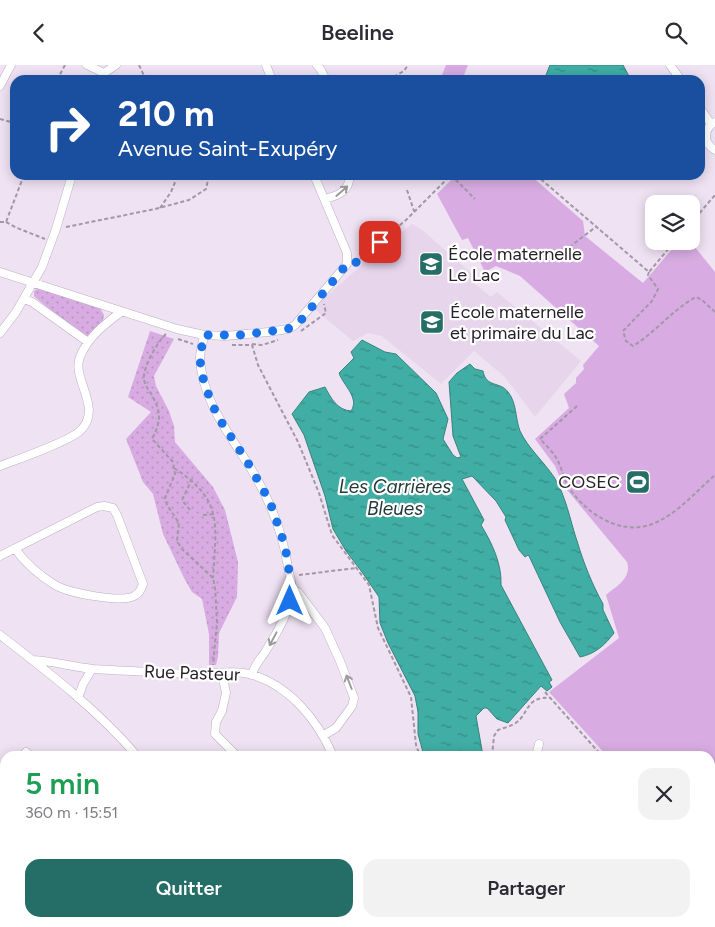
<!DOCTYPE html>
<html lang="fr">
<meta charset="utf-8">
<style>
body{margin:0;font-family:Figtree,sans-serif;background:#f2f2f3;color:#2b2b33;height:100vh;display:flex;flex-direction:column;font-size:19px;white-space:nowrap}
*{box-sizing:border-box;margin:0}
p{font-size:16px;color:#7c7c81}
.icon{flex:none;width:28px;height:28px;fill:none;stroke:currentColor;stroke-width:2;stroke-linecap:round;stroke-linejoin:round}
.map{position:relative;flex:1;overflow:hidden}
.drawer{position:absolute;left:0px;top:686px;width:715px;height:176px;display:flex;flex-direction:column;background:#fff;border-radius:15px 15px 0 0;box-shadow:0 2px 12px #0003}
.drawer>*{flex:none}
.guide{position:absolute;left:10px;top:10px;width:695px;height:105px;border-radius:15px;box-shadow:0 2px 12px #0003;background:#1a4fa0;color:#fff;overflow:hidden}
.fabs{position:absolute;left:645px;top:130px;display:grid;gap:10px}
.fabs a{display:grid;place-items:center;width:55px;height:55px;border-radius:10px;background:#fff;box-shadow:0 2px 12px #0003;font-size:25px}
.pin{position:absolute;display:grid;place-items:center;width:42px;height:42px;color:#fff;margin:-21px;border-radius:10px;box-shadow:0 2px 8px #0006}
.me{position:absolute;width:55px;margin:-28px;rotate:0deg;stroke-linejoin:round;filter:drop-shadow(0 0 4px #0008)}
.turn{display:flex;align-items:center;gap:18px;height:105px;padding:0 25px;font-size:22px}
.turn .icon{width:65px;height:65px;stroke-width:2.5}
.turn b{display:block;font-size:35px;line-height:42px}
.round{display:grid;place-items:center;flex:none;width:52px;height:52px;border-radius:15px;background:#f2f2f3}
.summary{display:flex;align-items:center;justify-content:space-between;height:85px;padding:0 25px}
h1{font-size:30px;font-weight:600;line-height:38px;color:#1e9e55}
.cta{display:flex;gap:10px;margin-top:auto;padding:10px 25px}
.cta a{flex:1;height:58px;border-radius:15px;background:#256e68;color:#fff;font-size:20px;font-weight:600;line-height:58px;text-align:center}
.cta a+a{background:#f2f2f3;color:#2b2b33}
header{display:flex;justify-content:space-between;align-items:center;height:65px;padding:0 25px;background:#fff;font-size:22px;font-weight:600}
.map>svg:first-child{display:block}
</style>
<header><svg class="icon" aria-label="back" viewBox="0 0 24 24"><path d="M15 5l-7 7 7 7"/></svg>Beeline<svg class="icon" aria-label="search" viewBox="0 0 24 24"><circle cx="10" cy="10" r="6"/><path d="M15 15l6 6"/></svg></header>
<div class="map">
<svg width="715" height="862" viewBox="0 0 715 862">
<defs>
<pattern id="grass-dots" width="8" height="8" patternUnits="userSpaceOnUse" patternTransform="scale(1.25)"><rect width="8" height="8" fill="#d8ace2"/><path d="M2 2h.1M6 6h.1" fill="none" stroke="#b994c2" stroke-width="1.8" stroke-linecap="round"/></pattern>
<pattern id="water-ripples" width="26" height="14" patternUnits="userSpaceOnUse" patternTransform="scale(1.25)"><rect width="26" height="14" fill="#40aea4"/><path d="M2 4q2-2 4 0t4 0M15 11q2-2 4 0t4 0" fill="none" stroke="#358d86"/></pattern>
</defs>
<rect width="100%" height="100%" fill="#efe2f3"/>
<path fill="#e7d5ec" d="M412 159 421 164 471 208 473 217 491 232 497 227 581 296 535 352 505 312 474 286 441 319 382 271 368 268 353 276 313 243 382 182Z"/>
<path fill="url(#grass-dots)" d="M39 223 100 243 104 250 103 256 90 271H86L79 268 36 233 34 231V226Z
M150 266 174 274 154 311 156 321 169 346 174 361 175 377 213 422 225 445 238 497 237 532 219 568 218 591 216 600H209V569L202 534 192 527 185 515 163 469 153 429 143 417 126 374 151 347 128 332Z"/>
<path fill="#d8ace2" d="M446 0H468L462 15H454L442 10Z
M456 110H530L583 156 585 171 643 218 679 176H690L715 207V716L710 721V691H607L549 627 619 573 606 530C617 521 632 513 627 497L563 420 555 401 535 374 569 343 564 329 576 318V313L584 304 583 300 599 281 520 211 496 201 485 207 468 173 462 175 437 129Z"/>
<path fill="url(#water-ripples)" stroke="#38847e" d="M550 0H623L631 15H547L546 10Z
M362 275 385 287 396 289 436 328 448 354 443 374 453 390 457 393 461 392 453 371 449 317 457 308 470 299 475 304 483 306C486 323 500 316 508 327 517 338 515 353 520 366 528 383 544 397 554 412 566 431 570 455 577 476 584 499 592 519 603 539V545L614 568C605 580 595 589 580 592L560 557 529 491 528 490 525 492 519 485 505 455 506 452 496 436 472 411 462 414 484 455 481 460C492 478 502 499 501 520L552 615 549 617 552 622 547 626 541 621 508 658 497 654 487 643H484L476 651 483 691H424L418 669V647L415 631 388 578 380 558 379 532 362 507 346 486 333 464 325 431 304 370 292 349 309 327 325 322C331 333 337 345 351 346 360 333 343 320 339 308L354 293 351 287Z"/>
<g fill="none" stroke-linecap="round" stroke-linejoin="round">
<defs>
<path id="minor" d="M87 0 104 8
M266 0 272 15
M317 0 321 5 326 15
M670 0 681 15
M102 15 104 8 116 0
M0 21 11 0
M700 43 711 59
M715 57C703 64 703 78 715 85
M325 134C340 130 349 126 350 110
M0 207 177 264 204 270 225 271 268 267 288 264 295 260 347 199V188L314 110
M24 234 32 237 88 277
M0 268 16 247 42 202 56 164 72 110
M204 270C203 278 200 286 200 293 202 334 227 366 248 399 269 432 282 464 288 502 289 509 292 517 292 524 292 543 275 572 265 587 260 595 254 600 252 610
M0 401C16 395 71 376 81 365 103 342 71 314 80 292 87 273 106 258 121 247
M0 491 97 442 104 441 113 443 117 450 143 519C141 524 140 528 134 531 120 538 69 528 55 520 40 511 25 497 15 484
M292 524 298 527 325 563 340 596 354 633 352 641 336 663 324 670
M0 570C48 607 98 645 137 691
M33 595C53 596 73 602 93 604 125 606 157 607 188 609 208 610 234 604 253 610 291 622 318 656 333 691
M222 608 226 628 222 646 216 657 215 669 237 691
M78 633 83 619 92 604
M22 691 26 687 31 691
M536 691 539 679
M0 718 5 712
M710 727 715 721
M0 756 5 761
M92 858 96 862
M261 858 264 862
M404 858 407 862
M122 862 126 858
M373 862 377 858
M514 862 518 858"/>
</defs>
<use href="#minor" stroke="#bbafbf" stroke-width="9"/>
<path stroke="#a298a5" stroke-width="2" stroke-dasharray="4 2.5" stroke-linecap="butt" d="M139 0 146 15
M57 15 65 0
M388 15 404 6 408 0
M0 54 15 58
M451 110 475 134
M536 110 649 207 675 176
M407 125 414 146
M160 143 171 127 178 110
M0 157H6L24 110
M6 157 17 163 45 174
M691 158 715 130
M66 162 155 144 189 135 206 124 209 110
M559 190 597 161
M355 198 406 155 451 110
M649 207 648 210 658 224 652 236 623 266 626 276 633 281C656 267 672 245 696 232L702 235 715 247
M301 266 326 248 324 239
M166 269C158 276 143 302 144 313 144 318 147 323 150 327 161 345 162 355 152 374L173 397 175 409 165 433 167 440 179 458 177 476 182 484 213 513 215 523 217 557 213 600
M178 274 193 279
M252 279 262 280 278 275
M232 280H252L258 300 298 377 319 428 332 470 369 520 378 563 411 632 416 680 420 691
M577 341 540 374C545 379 551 385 555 391 562 401 563 413 569 423 578 436 590 447 603 454 652 480 681 440 715 410
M174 403C224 435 216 460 213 513
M190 445 182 435 192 414
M203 450 214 449
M299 510 356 503
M545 627 602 691
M492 691 494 671 498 665C503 663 509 662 514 659 530 650 524 631 551 633
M494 858 497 862"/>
<use href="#minor" stroke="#fff" stroke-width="8"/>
</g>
<defs><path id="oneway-shaft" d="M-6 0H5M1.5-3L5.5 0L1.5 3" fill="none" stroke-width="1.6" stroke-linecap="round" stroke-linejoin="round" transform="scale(1.25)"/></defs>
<g stroke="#9d9b9e">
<use href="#oneway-shaft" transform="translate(342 126) rotate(-41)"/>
<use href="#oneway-shaft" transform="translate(273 574) rotate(118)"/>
<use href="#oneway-shaft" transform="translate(349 617) rotate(-111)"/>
</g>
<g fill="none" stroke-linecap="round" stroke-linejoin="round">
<path stroke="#1a73e8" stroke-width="9" stroke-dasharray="0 16.2" d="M290 536 292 524 285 481 270 437 248 398 218 352 210 334 201 307 200 291 204 270H240L288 264 302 254 347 199H354L380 177"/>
</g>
<defs>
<symbol id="school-square" viewBox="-11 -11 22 22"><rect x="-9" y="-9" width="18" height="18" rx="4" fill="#256e68" stroke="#fff"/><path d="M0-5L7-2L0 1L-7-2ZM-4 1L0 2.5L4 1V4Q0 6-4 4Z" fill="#fff"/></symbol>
<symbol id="stadium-square" viewBox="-11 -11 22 22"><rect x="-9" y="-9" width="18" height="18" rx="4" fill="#256e68" stroke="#fff"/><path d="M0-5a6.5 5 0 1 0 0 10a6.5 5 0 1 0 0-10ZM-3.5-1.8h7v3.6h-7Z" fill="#fff"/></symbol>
</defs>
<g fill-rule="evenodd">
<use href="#school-square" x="417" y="185" width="28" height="28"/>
<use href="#school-square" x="418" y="243" width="28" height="28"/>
<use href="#stadium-square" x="624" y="403" width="28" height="28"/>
</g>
<g text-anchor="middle" stroke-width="4.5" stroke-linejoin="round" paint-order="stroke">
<g font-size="18" fill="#262127" stroke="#fff" text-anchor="start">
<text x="448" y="195">École maternelle<tspan x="448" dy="21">Le Lac</tspan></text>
<text x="450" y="253">École maternelle<tspan x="450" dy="21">et primaire du Lac</tspan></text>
<text x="620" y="423" text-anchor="end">COSEC</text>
</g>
<g font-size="18" fill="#262127" stroke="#fff">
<text transform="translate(192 608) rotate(2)" y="6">Rue Pasteur</text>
</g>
<g font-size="19" font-style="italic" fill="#223a38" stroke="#fff">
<text x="395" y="428">Les Carrières<tspan x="395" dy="22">Bleues</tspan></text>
</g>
</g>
</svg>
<div class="fabs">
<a><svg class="icon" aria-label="layers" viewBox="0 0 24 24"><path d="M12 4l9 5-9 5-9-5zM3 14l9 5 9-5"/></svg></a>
</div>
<div class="pin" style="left:380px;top:177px;background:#d93025"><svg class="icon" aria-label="arrive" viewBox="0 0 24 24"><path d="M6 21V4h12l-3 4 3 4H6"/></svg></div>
<svg class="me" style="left:290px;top:536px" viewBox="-20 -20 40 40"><path d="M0-17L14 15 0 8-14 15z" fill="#1a73e8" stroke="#fff" stroke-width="4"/></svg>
<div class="guide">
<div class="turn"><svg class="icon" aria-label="right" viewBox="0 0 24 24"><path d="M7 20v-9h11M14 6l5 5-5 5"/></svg><div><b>210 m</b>Avenue Saint-Exupéry</div></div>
</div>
<section class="drawer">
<div class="summary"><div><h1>5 min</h1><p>360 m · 15:51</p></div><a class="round"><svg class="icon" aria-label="close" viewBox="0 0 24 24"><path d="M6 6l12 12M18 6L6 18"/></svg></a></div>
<div class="cta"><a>Quitter</a><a>Partager</a></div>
</section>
</div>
